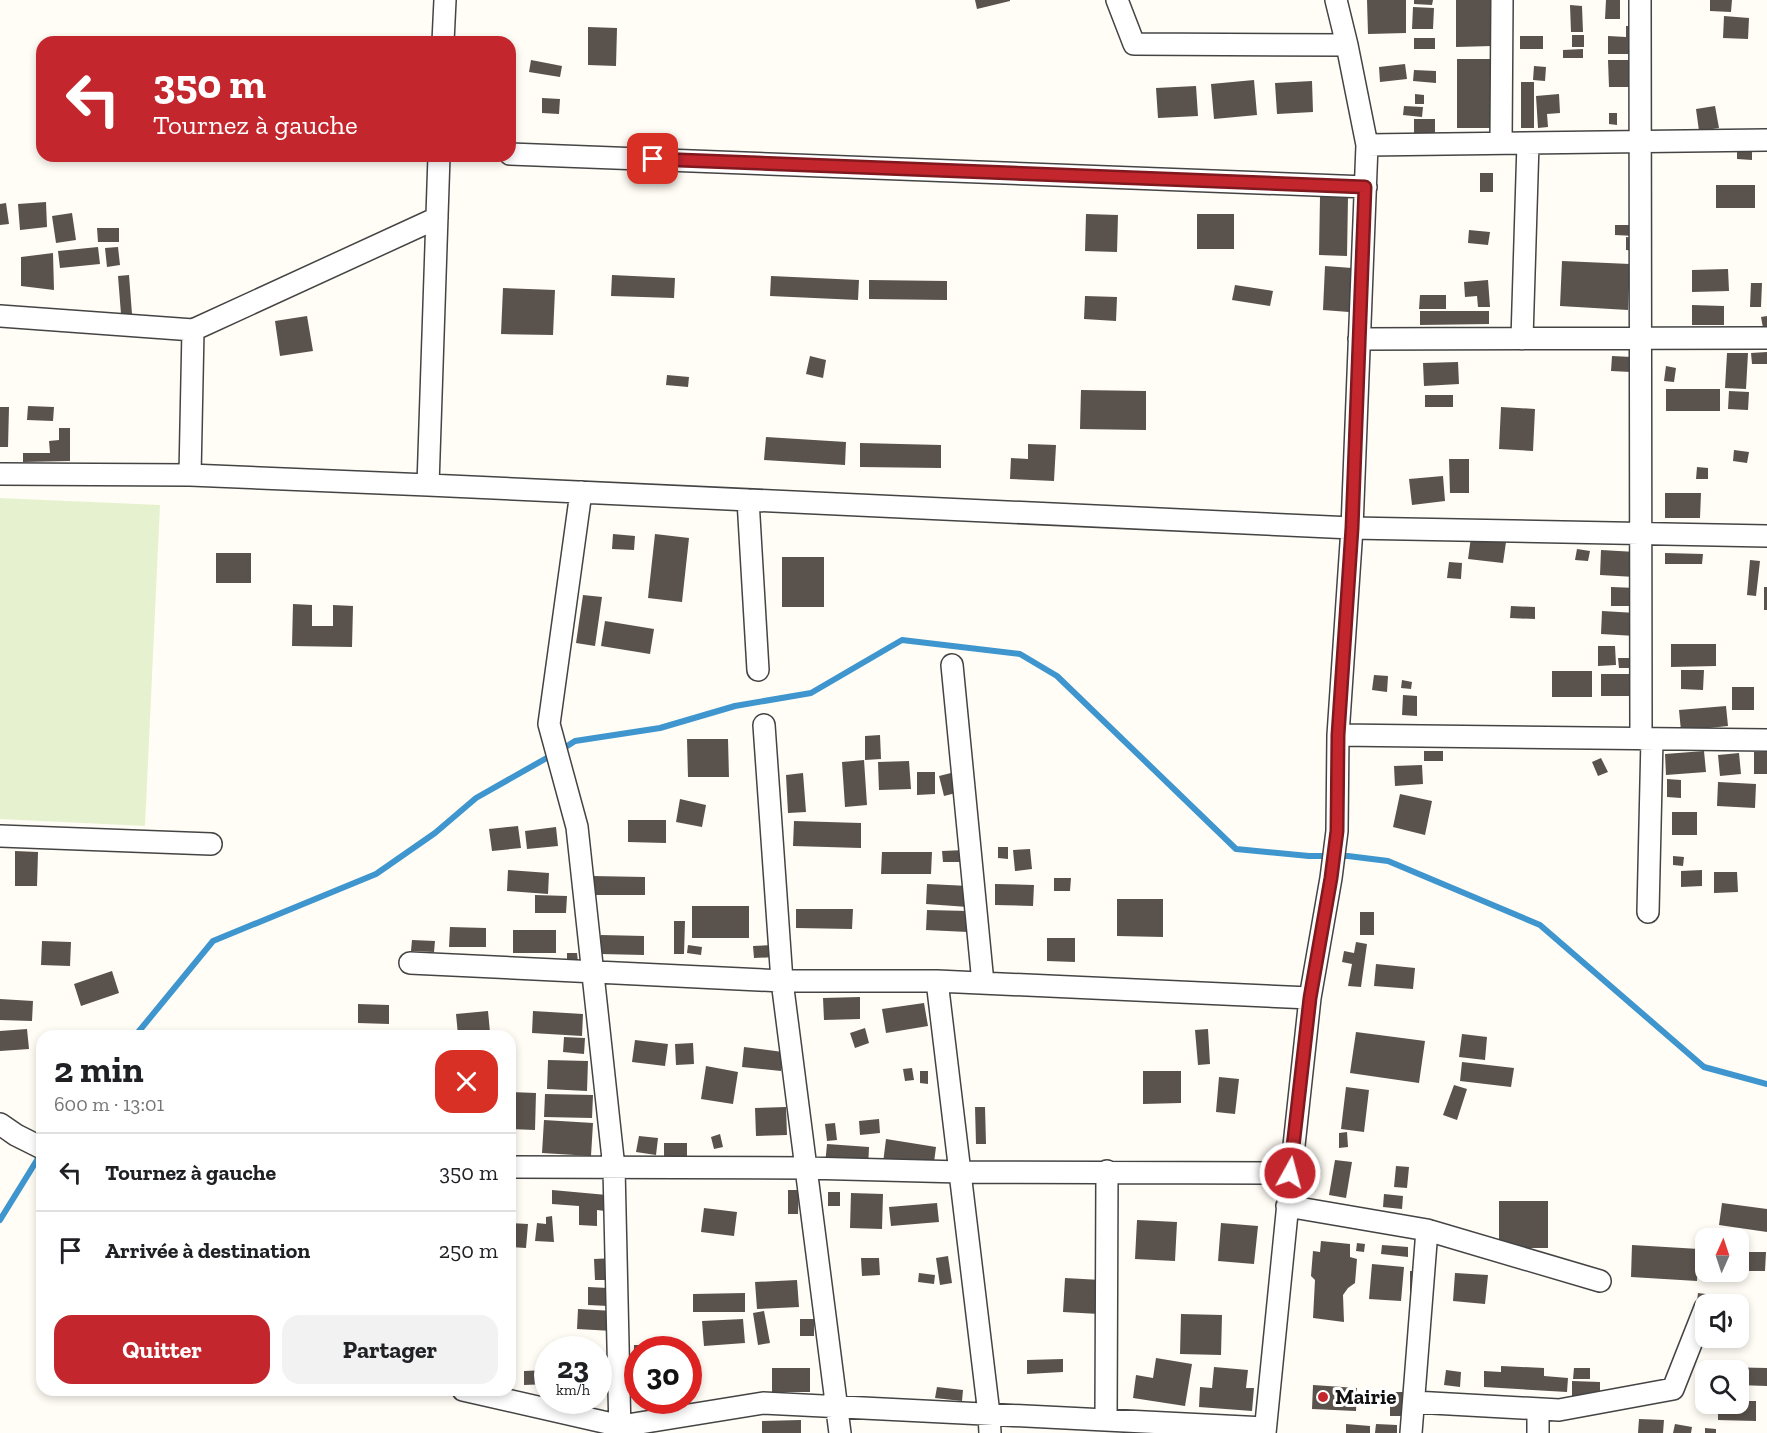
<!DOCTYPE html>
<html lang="fr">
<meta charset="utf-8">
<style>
body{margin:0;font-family:"Zilla Slab",serif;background:#f2f2f2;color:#202124;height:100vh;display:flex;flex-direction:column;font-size:22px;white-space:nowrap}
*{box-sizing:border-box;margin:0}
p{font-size:20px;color:#757577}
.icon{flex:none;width:33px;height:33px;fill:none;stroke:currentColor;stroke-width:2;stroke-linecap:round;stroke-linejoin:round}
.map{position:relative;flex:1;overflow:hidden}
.panel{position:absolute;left:36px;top:1030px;width:480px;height:366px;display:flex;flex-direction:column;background:#fff;border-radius:18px;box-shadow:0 3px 9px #0003}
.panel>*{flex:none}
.banner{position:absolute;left:36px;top:36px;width:480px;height:126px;border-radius:18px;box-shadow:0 3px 9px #0003;background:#c4262e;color:#fff;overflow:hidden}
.needle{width:39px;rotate:3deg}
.buttons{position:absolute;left:1695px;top:1228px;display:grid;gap:12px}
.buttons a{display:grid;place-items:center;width:54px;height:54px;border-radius:12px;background:#fff;box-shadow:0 3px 9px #0003;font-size:30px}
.speed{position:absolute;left:534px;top:1336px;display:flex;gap:12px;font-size:30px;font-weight:700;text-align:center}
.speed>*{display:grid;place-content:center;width:78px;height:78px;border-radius:50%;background:#fff;box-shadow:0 3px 9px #0003;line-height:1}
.speed small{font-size:15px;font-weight:400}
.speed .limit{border:9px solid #d22;background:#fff;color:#111}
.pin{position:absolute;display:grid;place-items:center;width:51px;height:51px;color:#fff;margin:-26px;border-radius:12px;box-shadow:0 3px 9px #0006}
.me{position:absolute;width:66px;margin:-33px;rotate:7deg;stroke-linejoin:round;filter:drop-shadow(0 0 4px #0008)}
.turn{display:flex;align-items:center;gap:21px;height:126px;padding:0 18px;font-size:27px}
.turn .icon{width:78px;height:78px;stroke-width:2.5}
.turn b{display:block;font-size:42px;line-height:51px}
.round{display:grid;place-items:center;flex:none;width:63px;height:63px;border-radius:18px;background:#f2f2f2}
.headline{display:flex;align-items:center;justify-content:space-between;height:102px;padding:0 18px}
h1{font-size:36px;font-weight:800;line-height:45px}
.primary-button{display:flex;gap:12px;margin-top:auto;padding:12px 18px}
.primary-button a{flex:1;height:69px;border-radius:18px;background:#c4262e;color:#fff;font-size:24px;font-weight:800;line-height:69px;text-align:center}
.primary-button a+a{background:#f2f2f2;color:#202124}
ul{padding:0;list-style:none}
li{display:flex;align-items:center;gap:18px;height:78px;padding:0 18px;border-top:2px solid #e0e0e0}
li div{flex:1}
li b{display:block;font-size:22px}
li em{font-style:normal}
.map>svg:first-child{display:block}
</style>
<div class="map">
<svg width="1767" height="1433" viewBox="0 0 1767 1433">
<rect width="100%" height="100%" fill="#fffdf5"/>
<path fill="#e6f2cf" d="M0 498 160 505 145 826 0 819Z"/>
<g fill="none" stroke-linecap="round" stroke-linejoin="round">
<path stroke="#3f96cf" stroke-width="6" d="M561 750 575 741 660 728 735 706 811 693 902 640 1020 654 1057 676 1236 849 1309 856H1348L1388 861 1540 925 1704 1067 1767 1084
M135 1036 213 941 376 874 435 833 476 798 552 755
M0 1220 42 1152"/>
</g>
<path fill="#5a524d" d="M975 0H1010V1L977 9Z
M1367 0H1406V33L1368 34Z
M1414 0H1433L1432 5 1414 4Z
M1456 0H1491L1492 46 1456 47Z
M1606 0H1620V19H1605Z
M1710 0H1732L1731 12 1710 11Z
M1570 5 1582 6 1583 32H1571Z
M1413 7 1434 8 1433 29H1412Z
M1724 16 1749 18 1748 39 1723 38Z
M1626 26H1636V54H1608V36L1626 37Z
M588 27 617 28 616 66 588 65Z
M1572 35H1584V47H1572Z
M1520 36H1543V49H1520Z
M1414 38H1435V49H1414Z
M1583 49V58H1563V50Z
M1457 59H1492V128H1457Z
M531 60 562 66 560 77 529 72Z
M1608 60H1636L1635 87H1609Z
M1405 64 1407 79 1380 82 1379 67Z
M1534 66 1546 67 1545 81 1533 80Z
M1414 70 1436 71V83L1413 81Z
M1254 80 1257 115 1214 119 1211 84Z
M1312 81 1313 112 1277 114 1275 83Z
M1521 82H1534V128H1521Z
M1196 86 1198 116 1158 118 1156 88Z
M1415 94 1424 95V104H1415Z
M1559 94 1560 113 1547 114 1548 127 1538 128 1536 96Z
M542 98 560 99 559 114 542 113Z
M1404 106 1423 107 1422 117 1403 115Z
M1715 106 1719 128 1699 131 1696 109Z
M1609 113H1617V125L1609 124Z
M1414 119H1435V134H1414Z
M1737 151H1752V160L1737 159Z
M1480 173H1493V192H1480Z
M1716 185H1755V208H1716Z
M1320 197H1348L1347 256 1319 255Z
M46 202 47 227 20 230 18 204Z
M6 203 9 224 0 225V204Z
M72 213 76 240 56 243 52 216Z
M1086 214 1118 215 1117 252 1085 251Z
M1197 214H1234V249H1197Z
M1615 225H1635V236L1615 235Z
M97 228H119V242H98Z
M1469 230 1490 232 1488 245 1468 243Z
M1626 237 1636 238V251L1626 250Z
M98 247 100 264 60 268 58 251Z
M118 247 120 265 107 267 105 248Z
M53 253 54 290 21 286V257Z
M1562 261 1630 264 1628 310 1560 306Z
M1325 266 1352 268 1349 312 1323 310Z
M1728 269 1729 291 1692 292V270Z
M129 275 132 314H121L118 276Z
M612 275 675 278 674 298 611 296Z
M771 276 859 280 858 300 770 296Z
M869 280 947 281V300L869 299Z
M1488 280 1490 307H1478L1477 296 1465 297 1464 282Z
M1751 283H1762L1761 307H1750Z
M1235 285 1273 291 1270 306 1232 300Z
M503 288 555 290 553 335 501 334Z
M1420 295H1446V309H1419Z
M1085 296 1117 297 1116 321 1084 319Z
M1692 305 1724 306V325H1692Z
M1420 311H1489V324L1420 325Z
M307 316 313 351 280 356 275 321Z
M1767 316V327L1763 328 1761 317Z
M1767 352V364H1752L1751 353Z
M1727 353H1748L1746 389 1725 388Z
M810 356 826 360 823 378 806 374Z
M1612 356 1632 357 1631 372 1611 371Z
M1458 362 1459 384 1424 386 1423 363Z
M1666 366 1676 368 1674 382 1664 381Z
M667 375 689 377 688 387 666 385Z
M1666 389H1720V411H1666Z
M1081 390 1146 391V430L1080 429Z
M1729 391 1749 392 1748 410 1728 409Z
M1425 395H1453V407H1425Z
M28 406 54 407 53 421 27 420Z
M0 407H9L8 447H0Z
M1501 407 1535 409 1533 451 1499 449Z
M59 428H70V461L23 462V453H50L49 441 59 440Z
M766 437 846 442 845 465 764 460Z
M860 443 941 445V468L860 467Z
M1028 444 1056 445 1054 481 1010 479 1011 458 1028 459Z
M1734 450 1749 452 1747 463 1733 461Z
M1449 459H1469V493H1450Z
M1697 467 1708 468V479H1696Z
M1443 476 1445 501 1412 505 1409 479Z
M1665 493H1701L1700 518H1665Z
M613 534 635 536 634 550 612 549Z
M655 534 689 538 682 602 648 598Z
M1471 537 1506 542 1503 563 1468 559Z
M1577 549 1590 551 1588 561 1575 560Z
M1601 550 1636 552 1635 577 1600 575Z
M216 553H251V583H216Z
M1665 553 1703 554 1702 564H1665Z
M782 557H824V607H782Z
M1750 560 1760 561 1756 596 1747 595Z
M1449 562 1462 563 1461 579 1447 578Z
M1611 587 1637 588V606H1611Z
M1764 587H1767V610H1764Z
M583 595 602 597 595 646 576 643Z
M293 604 312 605V626H333V605L353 606 352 647 292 646Z
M1511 606 1535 607V619L1510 618Z
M1602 611 1636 613 1635 636 1601 634Z
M605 621 654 629 650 654 601 646Z
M1671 644H1716V666L1671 667Z
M1598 646H1615L1616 665 1598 666Z
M1618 658H1639V668H1619Z
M1681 670H1704L1703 690 1681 689Z
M1552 671H1592V697H1552Z
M1601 674H1637V696H1601Z
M1374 675 1388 676 1387 692 1372 690Z
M1402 680 1412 682 1411 689 1401 688Z
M1732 687H1754V710H1732Z
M1403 695 1417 696V716L1402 715Z
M1726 706 1728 726 1681 731 1679 710Z
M880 735 881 759 865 760V736Z
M687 739H728L729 777H688Z
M1424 751H1443V761H1424Z
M1704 751 1706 772 1666 775 1665 754Z
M1754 752H1767V774H1754Z
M1739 753 1741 774 1720 776 1718 755Z
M1601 758 1608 772 1598 776 1592 762Z
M864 760 867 805 845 807 842 762Z
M909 761 911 789 879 790 878 762Z
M1422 765 1423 784 1395 786 1394 766Z
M917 772H935V794L917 795Z
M955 772 960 792 944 796 939 776Z
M803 773 806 812 788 813 786 775Z
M1667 779 1681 780V798L1667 797Z
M1718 782 1756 784 1755 808 1717 806Z
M1400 794 1432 801 1425 835 1393 827Z
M680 799 706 805 702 827 676 822Z
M1672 812H1697V835H1672Z
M628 820H666V843L628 842Z
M794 821 861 823V848L793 846Z
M518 826 521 848 492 851 489 829Z
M556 827 558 846 527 849 525 831Z
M998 847H1008V859L998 858Z
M1030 849 1032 869 1015 871 1013 850Z
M965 850V862H943L942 851Z
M15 851 38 852 37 886H15Z
M882 852H932L931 874H881Z
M1673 856 1684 857 1683 866 1673 865Z
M508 870 549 873 548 894 507 891Z
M1702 870V886L1681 887V871Z
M1714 872H1737L1738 892 1714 893Z
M592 876 645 877V895H591Z
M1054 878H1071L1070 891H1054Z
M927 884 969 886 968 907 926 904Z
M995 884 1034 885 1033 906 995 905Z
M535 895 567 896 566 913H535Z
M1117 899H1163V937L1117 936Z
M692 906H749V938H692Z
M796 909H853L852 929 796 928Z
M927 910 969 911 968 932 926 930Z
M1360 912H1374V935H1360Z
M674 921H685L684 954H674Z
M450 927 486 928V947H449Z
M513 930H556V953H513Z
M601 935 644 936V955L601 954Z
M1047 938H1075V962L1047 961Z
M412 940 435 941 434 952 411 951Z
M42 941 71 942 70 966 41 965Z
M1356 942 1367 944 1361 987 1348 986 1352 964 1342 962 1344 951 1354 953Z
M688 945 702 947 701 955 687 953Z
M775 945 776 957 754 958 753 946Z
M567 953H577L578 962H567Z
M1376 964 1415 968 1413 989 1374 986Z
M112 971 119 993 81 1006 74 984Z
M860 997V1019L824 1020 823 998Z
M0 999 33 1001 32 1021 0 1020Z
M924 1003 928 1026 886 1033 882 1009Z
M358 1004 389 1005V1024L358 1023Z
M488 1011 490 1032 458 1035 456 1014Z
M533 1011 583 1014 582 1036 532 1033Z
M865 1028 869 1043 855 1048 850 1033Z
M27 1029 29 1049 0 1051V1031Z
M1208 1029 1210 1064 1198 1065 1195 1030Z
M1356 1032 1425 1041 1419 1083 1350 1073Z
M1462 1034 1487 1037 1485 1060 1459 1057Z
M564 1037 585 1038 584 1054 563 1052Z
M635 1040 668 1044 665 1066 632 1062Z
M693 1043 694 1064 676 1065 675 1044Z
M744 1047 783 1052 781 1071 742 1067Z
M548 1060 588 1061 587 1091 547 1089Z
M1462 1062 1514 1068 1511 1087 1460 1081Z
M706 1066 738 1072 733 1104 701 1099Z
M912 1068 914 1080 905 1081 903 1069Z
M920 1071H928V1084L920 1083Z
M1143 1071H1181V1103L1143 1104Z
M1219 1077 1239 1079 1235 1114 1216 1112Z
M1454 1085 1467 1089 1457 1120 1443 1115Z
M1346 1087 1369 1090 1364 1132 1341 1129Z
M510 1092 536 1093 535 1130 510 1129Z
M545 1094 593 1095 592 1118 544 1117Z
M786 1107 787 1135 756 1136 755 1108Z
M975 1107H985L986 1144H976Z
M879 1119 880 1133 860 1135 859 1121Z
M544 1120 593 1123 591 1156 542 1153Z
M835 1123 837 1140 827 1141 825 1124Z
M1347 1132 1348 1147 1339 1148V1133Z
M720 1134 723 1147 714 1149 711 1137Z
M639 1136 658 1138 656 1155 636 1152Z
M886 1139 936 1147 933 1170 883 1163Z
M664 1143H687V1160L664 1159Z
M827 1144 869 1147 868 1169 825 1165Z
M1335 1160 1352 1162 1346 1198 1329 1195Z
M1396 1166 1409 1167 1407 1188 1394 1187Z
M552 1190 607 1195 605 1211 597 1210V1226L579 1225V1206L552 1204Z
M788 1190H799L798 1214H788Z
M828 1192H840V1206H828Z
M851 1193 883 1194 882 1229 850 1228Z
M1384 1194 1403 1196 1402 1209 1383 1207Z
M1499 1201H1548V1248H1499Z
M937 1203 939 1222 891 1226 889 1207Z
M1722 1203 1767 1209V1232L1719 1225Z
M704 1208 737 1212 734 1236 701 1232Z
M552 1216 554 1242 535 1241 537 1223 546 1224V1217Z
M1137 1220 1177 1222 1175 1261 1135 1259Z
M510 1223 528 1224 526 1248 510 1247Z
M1221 1223 1258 1226 1254 1264 1218 1261Z
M1715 1228 1728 1229 1727 1239H1715Z
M1321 1241 1350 1244V1257L1357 1259 1355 1283 1348 1288 1343 1295 1344 1322 1313 1318 1315 1280 1311 1276 1313 1251 1320 1252Z
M1357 1243 1365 1244 1364 1252 1356 1251Z
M1382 1245 1408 1247V1257L1381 1254Z
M1632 1245 1699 1249 1697 1281 1631 1277Z
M1738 1252H1766L1765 1271H1738Z
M948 1256 952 1283 940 1285 936 1258Z
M615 1258 616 1280H595L594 1259Z
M861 1258H879L880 1275 862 1276Z
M1372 1264 1404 1267 1401 1301 1369 1299Z
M1410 1271H1417V1292H1410Z
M919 1273 935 1275 934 1284 918 1282Z
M1455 1273 1488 1275 1485 1304 1453 1301Z
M1065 1278 1101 1280 1099 1314 1063 1312Z
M797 1280 799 1307 757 1309 755 1282Z
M588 1287 608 1288V1306L588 1305Z
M745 1293V1312H693V1294Z
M1698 1293 1706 1294 1704 1310 1696 1309Z
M578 1309 614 1311 613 1331 577 1329Z
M764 1311 770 1343 758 1345 753 1313Z
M1181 1314 1222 1315 1221 1355 1180 1354Z
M743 1319 745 1343 704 1346 702 1321Z
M800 1319H814V1336H800Z
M634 1345H655V1350H638V1379H633Z
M1156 1358 1192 1364 1185 1406 1133 1398 1136 1375 1153 1378Z
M1063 1359V1372L1027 1374V1360Z
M1501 1366 1544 1368V1376L1568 1378 1567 1392 1484 1387V1371L1501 1372Z
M604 1367 606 1396 598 1397V1368Z
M1214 1367 1248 1370 1246 1388H1254L1252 1411 1199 1407 1200 1387 1212 1388Z
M1718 1367 1767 1368V1386L1738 1385V1371H1718Z
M772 1368H810V1392H772Z
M1574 1368H1590V1379H1573Z
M548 1370V1384L524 1385V1371Z
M1446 1370 1461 1372 1460 1387 1444 1385Z
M1702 1370 1706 1371V1387L1699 1386Z
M1572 1381 1600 1382V1401L1572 1400Z
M1313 1385 1357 1388 1356 1411 1312 1409Z
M937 1387 963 1390 962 1401 935 1398Z
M1390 1392H1409L1408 1416H1390Z
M1738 1401H1756V1421L1718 1420V1404H1738Z
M1639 1419 1664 1420 1663 1433H1638Z
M801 1420V1433H762V1421Z
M1346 1424 1370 1426V1433H1346Z
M1376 1424 1397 1425V1433H1375Z
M1675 1424 1692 1427 1691 1433H1673Z
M1705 1428 1716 1429V1433H1705Z"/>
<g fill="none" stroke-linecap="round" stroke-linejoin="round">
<defs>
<path id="minor" d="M1117 0 1134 44 1347 45
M1640 0 1641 739
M443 42 445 0
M1501 143 1502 0
M1367 145 1767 140
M510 154 1366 187
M0 316 193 330 437 218
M1359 339 1767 338
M1522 339 1528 143
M0 474 190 475 428 485 1352 528 1767 536
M190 475 193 330
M428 485 439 156
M581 492 549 724 577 827 614 1168 620 1433
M748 500 758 670
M952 665 983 983
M764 725 782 981 840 1433
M1338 735 1767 740
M0 836 211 844
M1648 912 1652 739
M410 963 782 981H937L1310 998
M937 981 989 1414 990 1433
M0 1124 16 1135 42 1148
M510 1167 806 1168 961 1172 1291 1173
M1287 1206 1427 1230 1600 1281
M463 1390 621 1426 763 1403 1265 1428
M1414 1402 1559 1410 1673 1389 1705 1308
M1106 1420 1107 1171
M1265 1433 1291 1173 1310 998 1331 878 1337 831 1338 735 1352 528 1367 145 1347 45 1336 0
M1411 1433 1427 1230
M1538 1433V1409"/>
</defs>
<use href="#minor" stroke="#444" stroke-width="24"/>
<use href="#minor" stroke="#fff" stroke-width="21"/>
</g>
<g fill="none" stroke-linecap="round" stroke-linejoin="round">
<defs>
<path id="route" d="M653 159 1365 187 1352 528 1338 735 1337 831 1331 878 1310 998 1290 1173"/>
</defs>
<use href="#route" stroke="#7f191e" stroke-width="15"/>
<use href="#route" stroke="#c4262e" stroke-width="10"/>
</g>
<circle fill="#c4262e" stroke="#fff" stroke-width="2" cx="1323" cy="1397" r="6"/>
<g text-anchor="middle" stroke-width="6" stroke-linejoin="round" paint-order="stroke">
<g font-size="21" font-weight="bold" fill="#111" stroke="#fff" text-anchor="start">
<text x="1335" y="1404">Mairie</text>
</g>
</g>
</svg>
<div class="buttons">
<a><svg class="needle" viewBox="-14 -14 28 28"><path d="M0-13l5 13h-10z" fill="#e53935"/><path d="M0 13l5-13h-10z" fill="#757577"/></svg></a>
<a><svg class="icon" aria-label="sound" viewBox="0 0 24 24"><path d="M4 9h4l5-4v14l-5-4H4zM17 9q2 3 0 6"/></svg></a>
<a><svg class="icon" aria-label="search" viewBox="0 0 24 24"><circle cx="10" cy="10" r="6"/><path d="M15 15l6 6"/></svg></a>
</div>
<div class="speed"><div>23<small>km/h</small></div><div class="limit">30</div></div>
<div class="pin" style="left:653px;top:159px;background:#d93025"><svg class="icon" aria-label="arrive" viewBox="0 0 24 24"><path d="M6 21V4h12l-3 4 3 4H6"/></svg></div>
<svg class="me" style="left:1290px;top:1173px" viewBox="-20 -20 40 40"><circle r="17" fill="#c4262e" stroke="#fff" stroke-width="3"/><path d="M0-11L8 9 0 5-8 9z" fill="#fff"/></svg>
<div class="banner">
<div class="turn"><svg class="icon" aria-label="left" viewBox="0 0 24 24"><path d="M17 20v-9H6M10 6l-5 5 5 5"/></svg><div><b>350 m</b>Tournez à gauche</div></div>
</div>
<section class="panel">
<div class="headline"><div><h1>2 min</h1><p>600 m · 13:01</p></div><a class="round" style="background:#d93025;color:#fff"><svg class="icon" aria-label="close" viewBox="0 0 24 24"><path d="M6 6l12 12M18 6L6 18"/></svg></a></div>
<ul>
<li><svg class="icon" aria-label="left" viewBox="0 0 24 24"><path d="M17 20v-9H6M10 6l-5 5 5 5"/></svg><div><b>Tournez à gauche</b></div><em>350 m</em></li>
<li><svg class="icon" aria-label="arrive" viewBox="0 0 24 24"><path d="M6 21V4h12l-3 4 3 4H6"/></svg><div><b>Arrivée à destination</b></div><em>250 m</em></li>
</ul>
<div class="primary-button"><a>Quitter</a><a>Partager</a></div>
</section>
</div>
